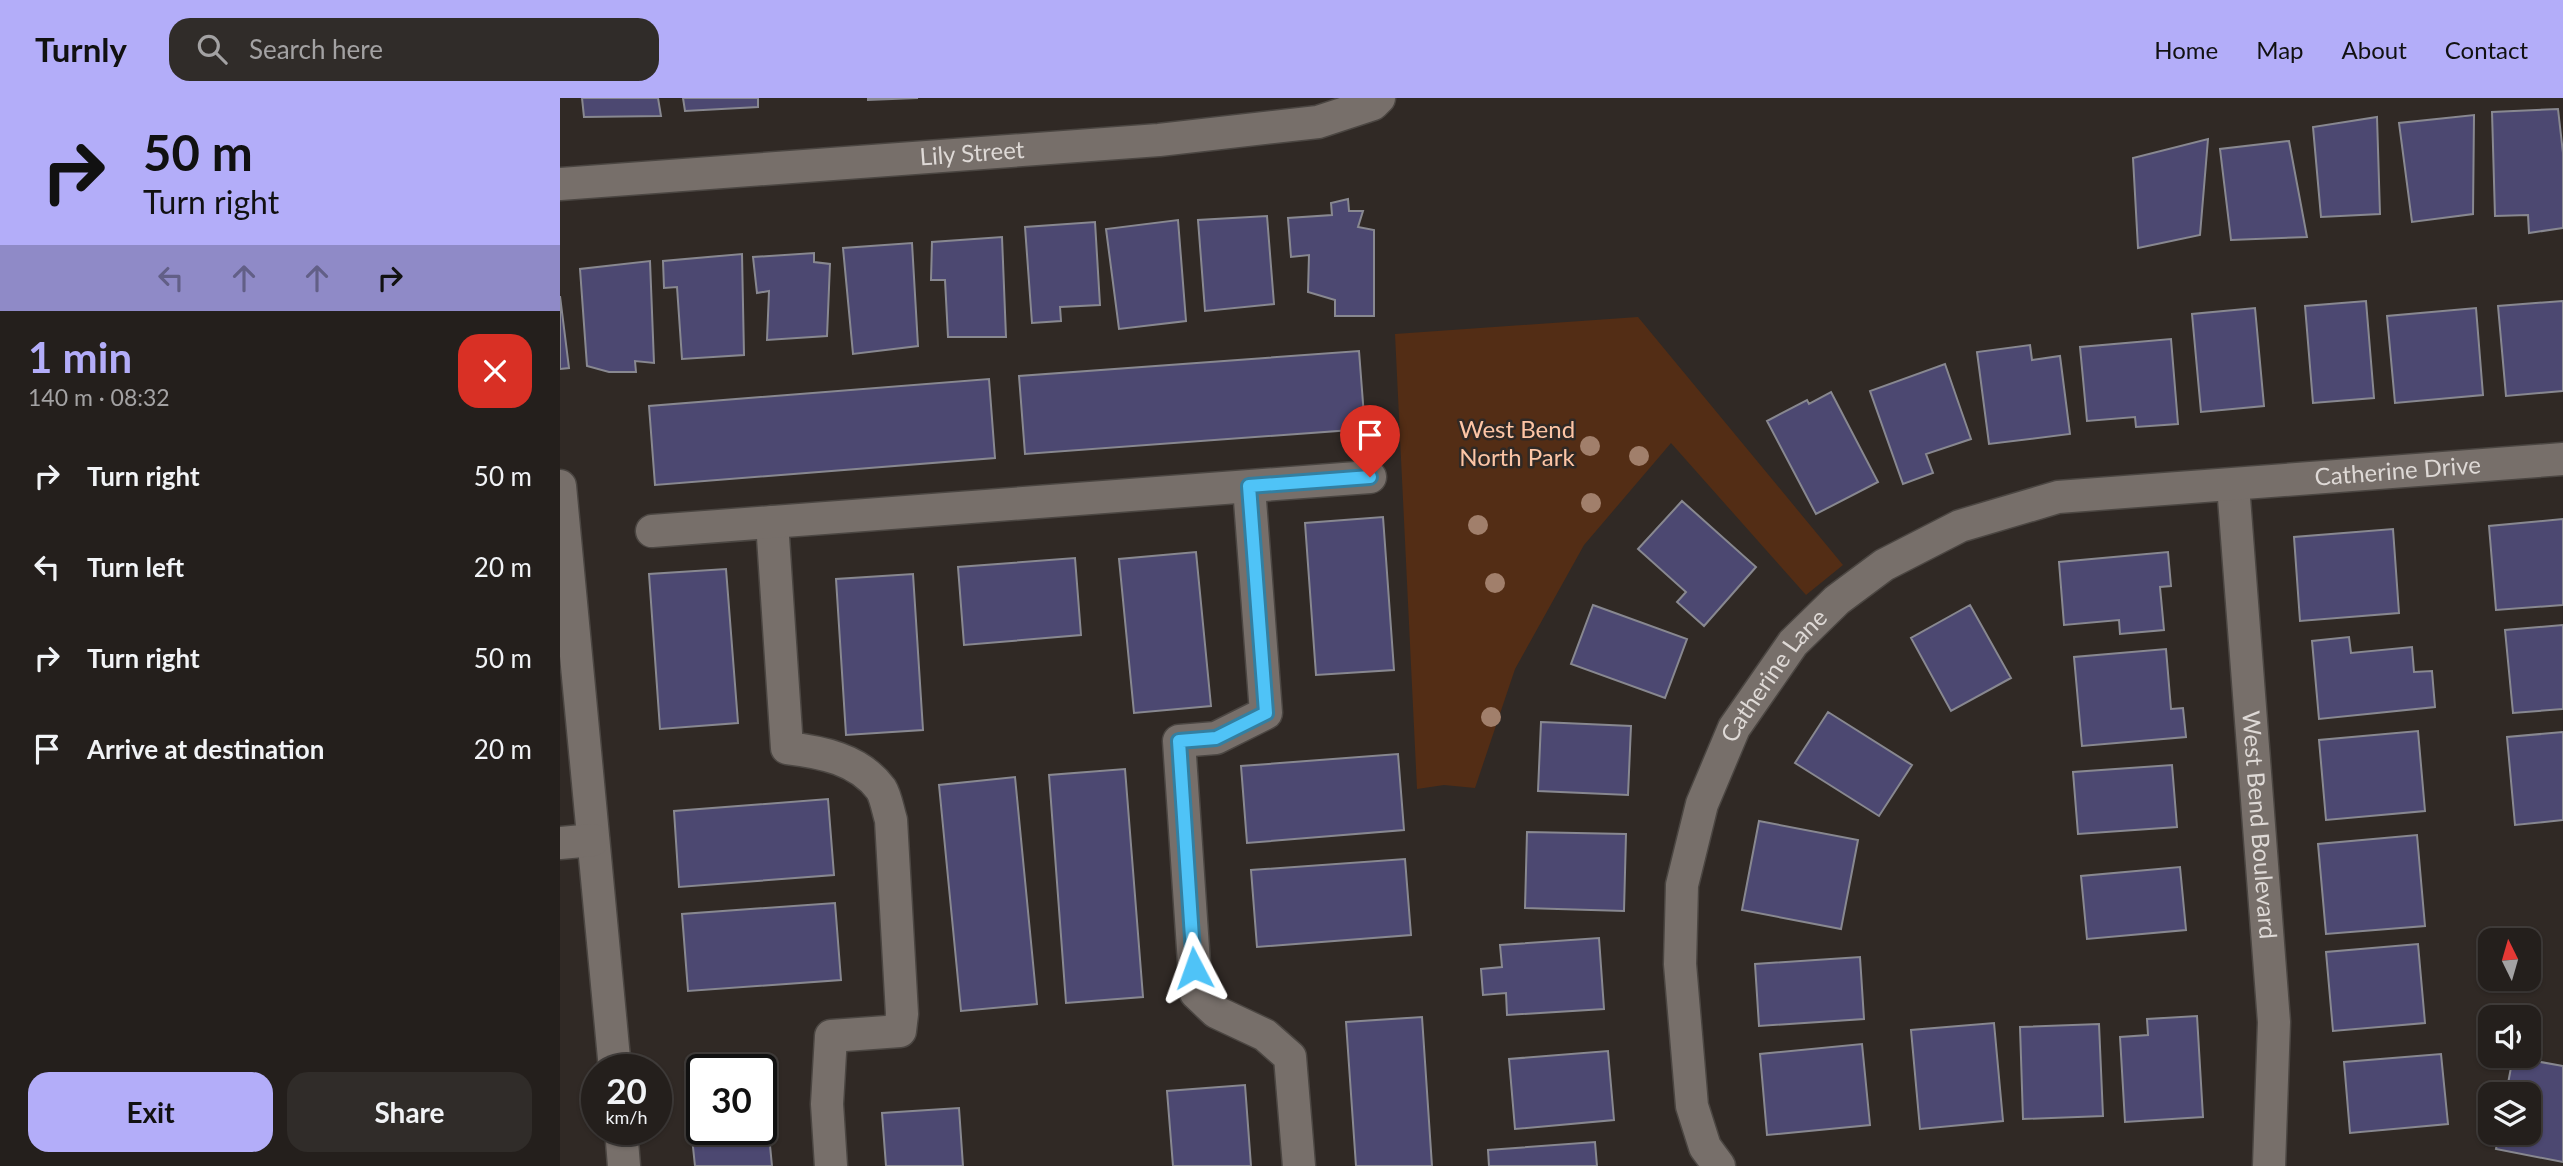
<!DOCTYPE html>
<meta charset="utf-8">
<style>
body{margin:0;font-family:Lato,sans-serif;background:#302c29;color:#f1f3f6;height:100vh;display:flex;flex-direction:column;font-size:26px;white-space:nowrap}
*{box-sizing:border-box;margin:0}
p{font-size:23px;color:#a3a2a3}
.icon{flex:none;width:38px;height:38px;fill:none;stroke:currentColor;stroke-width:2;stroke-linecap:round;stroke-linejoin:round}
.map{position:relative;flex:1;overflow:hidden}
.drawer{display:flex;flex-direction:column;background:#241f1c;width:560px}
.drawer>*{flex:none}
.hud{background:#b3adf9;color:#111;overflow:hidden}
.needle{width:46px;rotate:355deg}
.controls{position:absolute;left:1918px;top:830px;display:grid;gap:14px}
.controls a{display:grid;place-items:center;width:63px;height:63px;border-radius:14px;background:#241f1c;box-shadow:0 2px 5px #0004,0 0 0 2px #413d3b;font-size:35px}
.speed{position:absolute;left:21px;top:956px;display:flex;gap:14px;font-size:35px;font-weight:700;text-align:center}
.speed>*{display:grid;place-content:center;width:91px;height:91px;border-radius:50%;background:#241f1c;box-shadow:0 2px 5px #0004,0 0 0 2px #413d3b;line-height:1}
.speed small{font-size:18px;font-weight:400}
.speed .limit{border:4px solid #111;border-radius:10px;background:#fff;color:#111}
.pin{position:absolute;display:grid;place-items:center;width:60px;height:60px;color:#fff;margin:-72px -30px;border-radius:50% 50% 50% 0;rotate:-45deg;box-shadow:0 0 7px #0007}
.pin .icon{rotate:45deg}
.me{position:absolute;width:77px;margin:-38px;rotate:356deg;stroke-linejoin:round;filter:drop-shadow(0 0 5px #0008)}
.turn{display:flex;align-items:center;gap:24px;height:147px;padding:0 28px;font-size:32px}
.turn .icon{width:91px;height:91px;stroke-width:2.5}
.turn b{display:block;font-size:49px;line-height:60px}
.lanes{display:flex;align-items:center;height:66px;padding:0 28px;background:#0003;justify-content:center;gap:35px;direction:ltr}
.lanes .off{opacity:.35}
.round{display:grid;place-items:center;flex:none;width:74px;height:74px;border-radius:21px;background:#302c29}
.summary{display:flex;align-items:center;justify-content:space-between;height:119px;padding:0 28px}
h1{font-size:42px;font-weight:700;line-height:52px;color:#b3adf9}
.action{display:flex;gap:14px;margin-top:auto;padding:14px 28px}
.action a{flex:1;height:80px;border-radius:21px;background:#b3adf9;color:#111;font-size:28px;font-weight:700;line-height:80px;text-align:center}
.action a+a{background:#302c29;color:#f1f3f6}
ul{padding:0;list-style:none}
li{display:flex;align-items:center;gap:21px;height:91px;padding:0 28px}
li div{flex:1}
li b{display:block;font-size:26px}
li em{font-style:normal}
header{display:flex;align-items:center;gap:42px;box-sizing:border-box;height:98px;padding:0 35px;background:#b3adf9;color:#111}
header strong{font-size:33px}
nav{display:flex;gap:38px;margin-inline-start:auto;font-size:24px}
.search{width:490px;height:63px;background:#302c29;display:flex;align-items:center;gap:18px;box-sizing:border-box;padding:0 24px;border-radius:21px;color:#a3a2a3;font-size:26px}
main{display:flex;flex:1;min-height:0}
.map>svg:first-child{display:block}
</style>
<header>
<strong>Turnly</strong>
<div class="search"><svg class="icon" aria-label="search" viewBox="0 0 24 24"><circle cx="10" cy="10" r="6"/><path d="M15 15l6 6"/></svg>Search here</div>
<nav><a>Home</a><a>Map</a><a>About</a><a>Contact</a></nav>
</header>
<main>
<section class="drawer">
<div class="hud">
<div class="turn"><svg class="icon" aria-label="right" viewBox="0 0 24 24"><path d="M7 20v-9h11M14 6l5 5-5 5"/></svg><div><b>50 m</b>Turn right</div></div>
<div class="lanes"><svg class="icon off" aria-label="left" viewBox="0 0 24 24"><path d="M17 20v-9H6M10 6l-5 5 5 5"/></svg><svg class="icon off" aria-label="ahead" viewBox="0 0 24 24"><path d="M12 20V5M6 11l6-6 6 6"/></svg><svg class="icon off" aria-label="ahead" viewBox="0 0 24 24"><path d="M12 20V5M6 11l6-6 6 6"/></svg><svg class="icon" aria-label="right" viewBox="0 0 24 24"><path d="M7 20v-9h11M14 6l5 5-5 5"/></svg></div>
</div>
<div class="summary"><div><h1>1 min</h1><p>140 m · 08:32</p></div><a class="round" style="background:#d93025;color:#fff"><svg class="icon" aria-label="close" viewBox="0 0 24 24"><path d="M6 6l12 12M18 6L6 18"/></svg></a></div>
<ul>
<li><svg class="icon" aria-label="right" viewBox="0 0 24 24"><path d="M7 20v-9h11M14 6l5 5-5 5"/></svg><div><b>Turn right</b></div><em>50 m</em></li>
<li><svg class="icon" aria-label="left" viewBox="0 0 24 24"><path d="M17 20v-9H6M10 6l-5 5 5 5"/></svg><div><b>Turn left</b></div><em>20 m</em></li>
<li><svg class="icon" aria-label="right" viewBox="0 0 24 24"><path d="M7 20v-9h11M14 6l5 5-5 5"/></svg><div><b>Turn right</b></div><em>50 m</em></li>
<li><svg class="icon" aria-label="arrive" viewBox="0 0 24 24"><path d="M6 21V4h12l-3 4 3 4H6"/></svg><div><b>Arrive at destination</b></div><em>20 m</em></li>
</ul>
<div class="action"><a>Exit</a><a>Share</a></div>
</section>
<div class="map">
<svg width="2003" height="1068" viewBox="0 0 2003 1068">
<rect width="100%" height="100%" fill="#302925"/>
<path fill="#532d15" d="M1078 219 1283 467 1246 497 1111 345 1024 447 955 571 915 690 884 687 857 691 835 236Z"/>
<path fill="#4c4871" stroke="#888890" stroke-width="2" fill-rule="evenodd" d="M22 0H98L101 18 24 19Z
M123 0H198V9L125 13Z
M308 0H358L308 2Z
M1998 11 2003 55V130L1969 135 1968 117 1935 118 1932 14Z
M1914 17 1913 116 1852 124 1839 25Z
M1817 19 1820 116 1761 119 1753 29Z
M1648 41 1640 137 1578 150 1573 60Z
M1729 43 1747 139 1671 142 1660 51Z
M788 101 789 113H803L798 129 814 132V218H775V202L748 194 749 157 731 159 728 120 772 117 771 105Z
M707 118 714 206 645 213 638 122Z
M618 122 626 223 559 231 546 131Z
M535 124 540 207 500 209 501 223 472 225 465 129Z
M442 139 446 239H388L385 182H371L372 144Z
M352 145 358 248 293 256 283 150Z
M254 155V164L270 166 267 238 207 242 209 193 197 195 193 159Z
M182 156 184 257 122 261 117 189 104 190 103 163Z
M90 163 94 265 75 263 76 274H49L27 268 20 171Z
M0 198 9 270 0 271Z
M1806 203 1814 300 1753 305 1745 208Z
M2003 203V293L1946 298 1938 208Z
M1695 210 1704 308 1641 314 1632 216Z
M1916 210 1923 297 1835 305 1827 218Z
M1611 241 1618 326 1576 329 1575 319 1527 323 1520 249Z
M1470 247 1472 262 1500 258 1510 336 1429 346 1417 254Z
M799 253 805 331 465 356 459 278Z
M1385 266 1411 341 1366 356 1373 375 1343 386 1310 293Z
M429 281 435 360 95 387 89 308Z
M1271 294 1318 384 1256 416 1207 323 1247 302 1249 306Z
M1122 403 1196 469 1144 528 1117 504 1126 494 1078 451Z
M823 419 834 572 756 577 745 425Z
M2003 421V507L1936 512 1929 428Z
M1833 431 1839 515 1740 523 1734 439Z
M636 454 651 608 574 615 559 461Z
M1608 454 1611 488 1600 489 1604 532 1560 536 1559 522 1504 527 1499 464Z
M515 460 521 537 404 547 398 469Z
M166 471 178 625 100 631 89 476Z
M353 476 363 632 286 637 276 481Z
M1033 507 1127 541 1105 600 1011 566Z
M1410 507 1451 580 1391 613 1351 540Z
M2003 527V611L1953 615 1945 532Z
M1789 539 1791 555 1852 549 1854 574 1872 573 1875 609 1759 621 1752 543Z
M1606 551 1611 611 1623 610 1626 639 1522 648 1514 559Z
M1268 614 1352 667 1319 718 1235 665Z
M981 624 1071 628 1068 697 978 693Z
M1858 633 1865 713 1766 722 1759 642Z
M2003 634V722L1955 727 1947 639Z
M838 656 844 732 687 745 681 668Z
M1612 667 1617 729 1518 736 1513 674Z
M565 671 583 899 506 905 489 677Z
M455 679 477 906 401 913 379 687Z
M268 701 274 777 119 789 114 713Z
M1199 723 1298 742 1281 831 1182 812Z
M967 734 1066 736 1064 813 965 810Z
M1857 737 1865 828 1766 836 1758 746Z
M845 761 851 837 697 849 691 772Z
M1620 769 1626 832 1527 841 1521 778Z
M275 805 281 882 128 893 122 816Z
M1039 840 1044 911 947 917 946 895 923 897 921 871 942 869 940 847Z
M1858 846 1865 925 1773 933 1766 854Z
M1300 859 1304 921 1199 928 1195 866Z
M1637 918 1643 1019 1565 1024 1560 939 1588 937 1587 921Z
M862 919 872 1068H796L786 924Z
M1434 925 1443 1023 1360 1031 1351 932Z
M1539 926 1543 1018 1463 1021 1460 929Z
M1302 946 1310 1027 1207 1037 1200 956Z
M1048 953 1054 1022 955 1031 949 961Z
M1881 956 1888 1026 1790 1035 1784 964Z
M1953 959 2003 968V1064L1936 1051 1939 1034H1969V996H1946Z
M202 965 212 1068H135L125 973ZM142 971H201V1031H142Z
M685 987 691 1068H613L607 993Z
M399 1010 403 1068H326L322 1015Z
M1035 1044 1037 1068H929L928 1052Z"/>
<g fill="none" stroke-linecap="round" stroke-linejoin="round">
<defs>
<g id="minor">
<path id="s1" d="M0 86 599 42 758 24 813 6 819 0"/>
<path id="s2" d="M1673 387 1714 924 1709 1068"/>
<path d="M0 388 55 971"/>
<path d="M689 389 706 615 656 640 619 643 636 895 656 914 705 937 730 959 739 1068"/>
<path d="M212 424 227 650C261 654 299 661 321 691 326 699 328 713 331 722L342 916 340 933 271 938 267 1006 271 1068"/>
<path d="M92 433 810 379"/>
<path d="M0 745 33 742"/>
<path d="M61 1031 64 1068"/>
<path id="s3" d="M1159 1068 1145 1049 1132 1008 1120 866 1122 787 1142 706 1174 630 1233 545 1277 502 1324 467 1400 428 1498 399 2003 361"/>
</g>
</defs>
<use href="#minor" stroke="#4b4642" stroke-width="35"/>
<use href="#minor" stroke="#776f6a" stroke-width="32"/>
</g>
<g fill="#a17f6b">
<circle cx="1030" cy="348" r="10"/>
<circle cx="1079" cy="358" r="10"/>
<circle cx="1031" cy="405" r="10"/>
<circle cx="918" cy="427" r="10"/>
<circle cx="935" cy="485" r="10"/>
<circle cx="931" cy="619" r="10"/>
</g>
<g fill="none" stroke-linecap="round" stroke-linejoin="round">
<defs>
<path id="route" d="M634 870 619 643 656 640 706 615 689 388 810 379"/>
</defs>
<use href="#route" stroke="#337fa1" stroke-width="18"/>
<use href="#route" stroke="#4fc3f7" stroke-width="12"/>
</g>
<g text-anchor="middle" stroke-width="5" stroke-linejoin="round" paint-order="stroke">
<g font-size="24" fill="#ded9d6" stroke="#302925">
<text dy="8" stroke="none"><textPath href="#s1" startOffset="413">Lily Street</textPath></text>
<text dy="8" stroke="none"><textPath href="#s3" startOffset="1206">Catherine Drive</textPath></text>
<text dy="8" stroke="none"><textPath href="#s3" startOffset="520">Catherine Lane</textPath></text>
<text dy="8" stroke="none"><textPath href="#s2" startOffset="341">West Bend Boulevard</textPath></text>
</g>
<g font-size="24" fill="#fdc5a5" stroke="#302925">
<text x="957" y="340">West Bend<tspan x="957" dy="28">North Park</tspan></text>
</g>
</g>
</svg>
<div class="controls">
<a><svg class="needle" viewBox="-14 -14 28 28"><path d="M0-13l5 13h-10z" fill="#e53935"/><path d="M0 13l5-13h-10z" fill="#a3a2a3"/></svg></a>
<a><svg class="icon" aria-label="sound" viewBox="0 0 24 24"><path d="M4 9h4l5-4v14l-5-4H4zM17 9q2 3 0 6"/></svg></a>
<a><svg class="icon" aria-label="layers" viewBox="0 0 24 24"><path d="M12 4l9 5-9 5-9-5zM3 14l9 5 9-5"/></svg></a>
</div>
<div class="speed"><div>20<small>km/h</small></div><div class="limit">30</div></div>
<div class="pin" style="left:810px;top:379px;background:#d93025"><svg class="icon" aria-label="arrive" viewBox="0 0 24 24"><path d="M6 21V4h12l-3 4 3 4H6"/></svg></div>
<svg class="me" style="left:634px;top:870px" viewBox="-20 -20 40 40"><path d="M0-17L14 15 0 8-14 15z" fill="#4fc3f7" stroke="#fff" stroke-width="4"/></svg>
</div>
</main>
